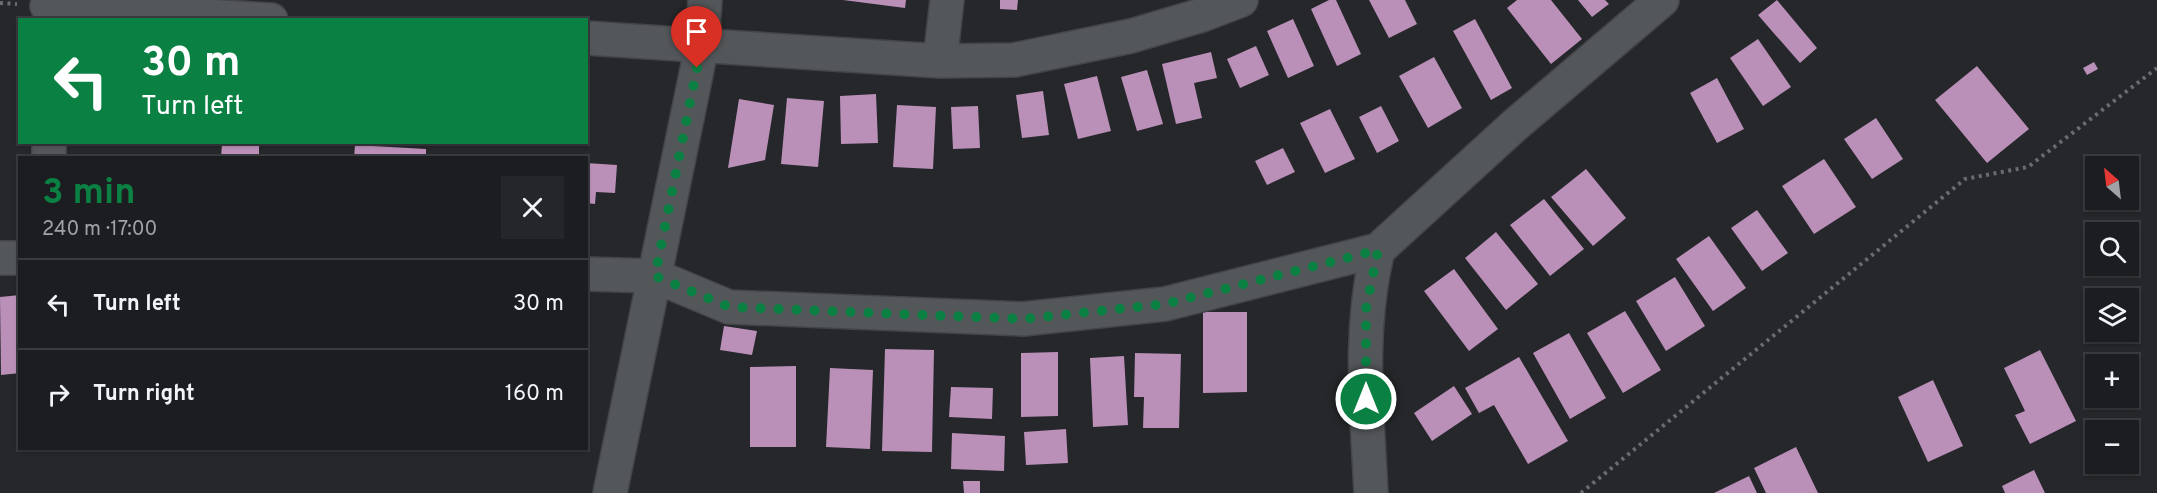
<!DOCTYPE html>
<meta charset="utf-8">
<style>
body{margin:0;font-family:Overpass,sans-serif;background:#252629;color:#f1f3f6;height:100vh;display:flex;flex-direction:column;font-size:22px;white-space:nowrap}
*{box-sizing:border-box;margin:0}
p{font-size:20px;color:#a0a2a5}
.icon{flex:none;width:33px;height:33px;fill:none;stroke:currentColor;stroke-width:2;stroke-linecap:round;stroke-linejoin:round}
.map{position:relative;flex:1;overflow:hidden}
.panel{position:absolute;left:18px;top:156px;width:570px;height:294px;display:flex;flex-direction:column;background:#1c1d20;border-radius:0px;box-shadow:0 2px 4px #0004,0 0 0 2px #3a3b3e}
.panel>*{flex:none}
.hud{position:absolute;left:18px;top:18px;width:570px;height:126px;border-radius:0px;box-shadow:0 2px 4px #0004,0 0 0 2px #3a3b3e;background:#0b8043;color:#fff;overflow:hidden}
.needle{width:39px;rotate:332deg}
.tools{position:absolute;left:2085px;top:156px;display:grid;gap:12px}
.tools a{display:grid;place-items:center;width:54px;height:54px;border-radius:0px;background:#1c1d20;box-shadow:0 2px 4px #0004,0 0 0 2px #3a3b3e;font-size:30px}
.pin{position:absolute;display:grid;place-items:center;width:51px;height:51px;color:#fff;margin:-62px -26px;border-radius:50% 50% 50% 0;rotate:-45deg;box-shadow:0 0 6px #0007}
.pin .icon{rotate:45deg}
.me{position:absolute;width:66px;margin:-33px;rotate:0deg;stroke-linejoin:round;filter:drop-shadow(0 0 4px #0008)}
.turn{display:flex;align-items:center;gap:21px;height:126px;padding:0 24px;font-size:27px}
.turn .icon{width:78px;height:78px;stroke-width:2.5}
.turn b{display:block;font-size:42px;line-height:51px}
.round{display:grid;place-items:center;flex:none;width:63px;height:63px;border-radius:0px;background:#252629}
.overview{display:flex;align-items:center;justify-content:space-between;height:102px;padding:0 24px}
h1{font-size:36px;font-weight:700;line-height:45px;color:#0b8043}
ul{padding:0;list-style:none}
li{display:flex;align-items:center;gap:18px;height:90px;padding:0 24px;border-top:2px solid #3a3b3e}
li div{flex:1}
li b{display:block;font-size:22px}
li em{font-style:normal}
.map>svg:first-child{display:block}
</style>
<div class="map">
<svg width="2157" height="493" viewBox="0 0 2157 493">
<rect width="100%" height="100%" fill="#25272a"/>
<path fill="#ba8fb8" d="M843 0H906L905 8Z
M1000 0H1018L1017 10 1000 9Z
M1329 0H1336L1361 54 1337 66 1311 9Z
M1369 0H1405L1417 24 1389 38Z
M1517 0H1551L1582 39 1551 64 1507 8Z
M1578 0H1605L1609 4 1592 17Z
M1777 0 1817 48 1800 63 1758 15Z
M1293 19 1314 66 1288 78 1267 31Z
M1475 19 1512 88 1491 100 1453 31Z
M1758 39 1791 87 1763 106 1730 58Z
M1256 46 1269 75 1240 88 1227 59Z
M1211 52 1217 78 1194 83 1202 118 1176 124 1162 64Z
M1434 57 1462 108 1428 128 1399 76Z
M2094 62 2098 69 2087 75 2083 68Z
M1977 66 2029 129 1987 163 1935 100Z
M1147 70 1163 124 1137 131 1121 77Z
M1097 76 1111 131 1078 139 1064 84Z
M1717 78 1744 129 1717 143 1690 93Z
M1043 91 1049 135 1022 138 1016 95Z
M876 94 878 143 841 144 840 96Z
M787 98 824 101 818 167 781 164Z
M739 99 774 105 765 160 728 168Z
M897 105 936 107 933 169 893 167Z
M978 106 980 148 953 149 951 107Z
M1381 106 1399 141 1377 153 1359 117Z
M1330 109 1355 159 1325 173 1300 123Z
M1876 118 1903 159 1872 179 1844 139Z
M236 142H259V158H221L222 144 236 145Z
M355 145 426 149V158H354Z
M1283 148 1295 172 1267 185 1255 161Z
M1824 159 1856 207 1814 234 1782 186Z
M586 163 617 165 615 193 596 192 595 204 586 203Z
M1586 169 1626 218 1593 246 1551 197Z
M1544 199 1584 249 1550 276 1510 225Z
M1757 210 1788 253 1762 271 1731 228Z
M1496 232 1538 284 1506 310 1465 258Z
M1709 236 1746 288 1713 311 1676 259Z
M1454 269 1498 329 1469 351 1424 291Z
M1675 277 1705 326 1666 351 1636 301Z
M20 295V373L1 375 0 297Z
M1625 311 1661 370 1623 393 1587 333Z
M1203 312H1247V392L1203 393Z
M724 326 757 331 752 355 720 350Z
M1569 333 1606 398 1570 419 1533 353Z
M885 349 934 350 932 452 882 451Z
M2040 350 2076 421 2030 444 2015 415 2025 411 2004 368Z
M1058 352V416L1021 417V353Z
M1135 353 1181 354 1179 428H1143L1144 397H1134Z
M1124 356 1128 425 1093 427 1090 358Z
M1519 357 1568 441 1528 464 1494 405 1479 413 1465 388Z
M796 366V447H750V367Z
M830 368 873 370 870 449 826 447Z
M1933 380 1963 446 1928 462 1898 397Z
M1454 386 1472 414 1432 441 1414 413Z
M951 387 993 388 992 419 949 417Z
M1066 429 1068 463 1026 465 1024 432Z
M952 433 1005 436 1004 471 951 469Z
M1796 447 1818 493H1766L1754 468Z
M2034 470 2045 493H2005L2002 486Z
M1749 476 1757 493H1714Z
M963 481H980V493H964Z"/>
<g fill="none" stroke-linecap="round" stroke-linejoin="round">
<defs>
<path id="minor" d="M47 6 271 20
M586 38 940 61 1014 60 1131 36 1202 15 1241 0
M940 61 947 0
M49 158V142
M0 258H20
M586 274 655 276 729 307 1023 319 1165 304 1378 250 1515 125 1662 0
M610 493 702 45 705 0
M1371 493C1367 412 1358 329 1378 250"/>
</defs>
<use href="#minor" stroke="#424447" stroke-width="36"/>
<path stroke="#6a6c6f" stroke-width="4" stroke-dasharray="3 4.5" stroke-linecap="butt" d="M0 3 17 4
M1581 493 1965 179 2028 167 2157 68"/>
<use href="#minor" stroke="#54575a" stroke-width="33"/>
</g>
<g fill="none" stroke-linecap="round" stroke-linejoin="round">
<path stroke="#0b8043" stroke-width="10" stroke-dasharray="0 18" d="M697 68 655 276 729 307 1023 319 1165 304 1378 250 1366 309V399"/>
</g>
</svg>
<div class="tools">
<a><svg class="needle" viewBox="-14 -14 28 28"><path d="M0-13l5 13h-10z" fill="#e53935"/><path d="M0 13l5-13h-10z" fill="#a0a2a5"/></svg></a>
<a><svg class="icon" aria-label="search" viewBox="0 0 24 24"><circle cx="10" cy="10" r="6"/><path d="M15 15l6 6"/></svg></a>
<a><svg class="icon" aria-label="layers" viewBox="0 0 24 24"><path d="M12 4l9 5-9 5-9-5zM3 14l9 5 9-5"/></svg></a>
<a>+</a>
<a>−</a>
</div>
<div class="pin" style="left:697px;top:68px;background:#d93025"><svg class="icon" aria-label="arrive" viewBox="0 0 24 24"><path d="M6 21V4h12l-3 4 3 4H6"/></svg></div>
<svg class="me" style="left:1366px;top:399px" viewBox="-20 -20 40 40"><circle r="17" fill="#0b8043" stroke="#fff" stroke-width="3"/><path d="M0-11L8 9 0 5-8 9z" fill="#fff"/></svg>
<div class="hud">
<div class="turn"><svg class="icon" aria-label="left" viewBox="0 0 24 24"><path d="M17 20v-9H6M10 6l-5 5 5 5"/></svg><div><b>30 m</b>Turn left</div></div>
</div>
<section class="panel">
<div class="overview"><div><h1>3 min</h1><p>240 m · 17:00</p></div><a class="round"><svg class="icon" aria-label="close" viewBox="0 0 24 24"><path d="M6 6l12 12M18 6L6 18"/></svg></a></div>
<ul>
<li><svg class="icon" aria-label="left" viewBox="0 0 24 24"><path d="M17 20v-9H6M10 6l-5 5 5 5"/></svg><div><b>Turn left</b></div><em>30 m</em></li>
<li><svg class="icon" aria-label="right" viewBox="0 0 24 24"><path d="M7 20v-9h11M14 6l5 5-5 5"/></svg><div><b>Turn right</b></div><em>160 m</em></li>
</ul>
</section>
</div>
